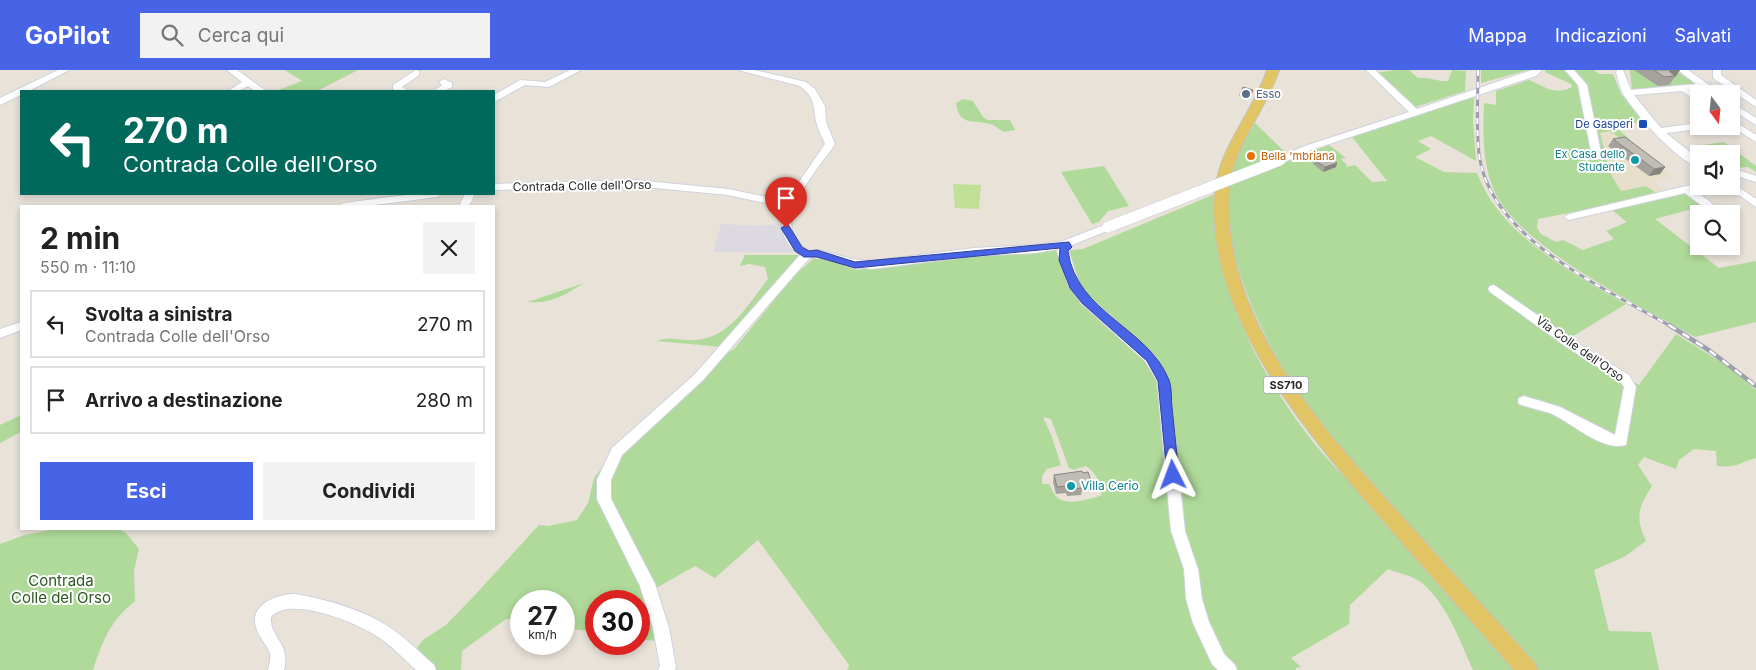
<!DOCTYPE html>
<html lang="it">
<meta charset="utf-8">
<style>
body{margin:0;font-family:Inter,sans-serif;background:#f2f2f2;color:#222;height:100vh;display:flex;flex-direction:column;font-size:19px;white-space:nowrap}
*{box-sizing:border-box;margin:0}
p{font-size:16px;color:#767676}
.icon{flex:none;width:28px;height:28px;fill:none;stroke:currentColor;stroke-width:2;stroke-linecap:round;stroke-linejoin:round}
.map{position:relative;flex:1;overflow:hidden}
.panel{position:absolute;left:20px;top:135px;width:475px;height:325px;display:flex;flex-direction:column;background:#fff;border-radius:0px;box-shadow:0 2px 8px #0003}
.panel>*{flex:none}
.hud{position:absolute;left:20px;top:20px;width:475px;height:105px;border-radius:0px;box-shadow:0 2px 8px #0003;background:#00695c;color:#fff;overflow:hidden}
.needle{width:32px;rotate:165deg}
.tools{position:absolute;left:1690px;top:15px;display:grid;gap:10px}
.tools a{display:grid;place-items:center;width:50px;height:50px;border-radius:0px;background:#fff;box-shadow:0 2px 8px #0003;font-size:25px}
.speed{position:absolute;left:510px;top:520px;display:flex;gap:10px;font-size:25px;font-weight:700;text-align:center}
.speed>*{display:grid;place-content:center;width:65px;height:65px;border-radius:50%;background:#fff;box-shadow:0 2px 8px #0003;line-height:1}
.speed small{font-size:12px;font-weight:400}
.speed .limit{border:8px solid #d22;background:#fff;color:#111}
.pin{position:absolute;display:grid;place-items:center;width:42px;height:42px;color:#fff;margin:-51px -21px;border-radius:50% 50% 50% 0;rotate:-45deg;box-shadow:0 0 5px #0007}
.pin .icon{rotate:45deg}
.me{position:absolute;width:55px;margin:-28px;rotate:357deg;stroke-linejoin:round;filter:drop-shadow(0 0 4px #0008)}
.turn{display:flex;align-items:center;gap:18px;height:105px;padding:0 20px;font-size:22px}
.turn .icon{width:65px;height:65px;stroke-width:2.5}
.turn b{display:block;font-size:35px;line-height:42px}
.round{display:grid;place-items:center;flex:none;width:52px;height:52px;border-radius:0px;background:#f2f2f2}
.overview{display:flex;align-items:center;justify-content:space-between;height:85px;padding:0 20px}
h1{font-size:30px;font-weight:700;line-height:38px}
.button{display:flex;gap:10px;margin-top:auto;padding:10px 20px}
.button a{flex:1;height:58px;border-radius:0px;background:#4864e6;color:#fff;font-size:20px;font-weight:700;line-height:58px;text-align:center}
.button a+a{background:#f2f2f2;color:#222}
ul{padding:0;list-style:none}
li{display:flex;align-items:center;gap:15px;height:68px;margin:0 10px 8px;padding:0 10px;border:2px solid #e0e0e0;border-radius:0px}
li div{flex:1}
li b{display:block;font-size:19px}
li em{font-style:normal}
header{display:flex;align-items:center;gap:30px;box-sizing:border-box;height:70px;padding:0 25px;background:#4864e6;color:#fff}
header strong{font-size:24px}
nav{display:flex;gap:28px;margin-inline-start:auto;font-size:18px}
.search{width:350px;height:45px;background:#f2f2f2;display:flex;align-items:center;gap:12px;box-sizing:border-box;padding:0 18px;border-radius:0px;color:#767676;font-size:19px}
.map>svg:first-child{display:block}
</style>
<header>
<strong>GoPilot</strong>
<div class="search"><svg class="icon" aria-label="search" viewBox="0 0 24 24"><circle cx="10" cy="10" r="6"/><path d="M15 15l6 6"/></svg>Cerca qui</div>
<nav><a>Mappa</a><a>Indicazioni</a><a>Salvati</a></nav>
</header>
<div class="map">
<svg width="1756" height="600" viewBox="0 0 1756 600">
<rect width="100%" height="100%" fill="#e8e2d9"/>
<path fill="#dcd9e1" d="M721 154 757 156 782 154 797 182H713Z"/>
<path fill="#e8dfca" d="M1610 61 1673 106 1654 110V113L1663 120 1655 122 1646 116 1621 121 1610 103 1600 63Z"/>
<path fill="#afda9a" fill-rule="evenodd" d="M285 0H358L317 21H276L302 11Z
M1395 0H1409L1418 8C1430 7 1437 12 1448 11L1452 0 1466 1 1465 21 1412 38 1375 3Z
M1481 0H1528L1481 13Z
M1546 0H1594L1599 4H1613L1621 24 1644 52 1613 55 1636 75 1630 76 1610 61 1600 63 1610 103 1621 121 1646 116 1655 122 1629 131 1538 149 1537 158 1541 164 1556 172 1563 170 1583 180 1614 169 1606 161 1627 152 1612 140 1685 123 1704 136 1655 149 1719 198 1756 191V252L1695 267C1639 235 1521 179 1494 120 1482 93 1483 61 1484 33L1496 35V21L1529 10C1546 17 1555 26 1572 17L1571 14 1545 2Z
M1630 0H1675L1696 14 1632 19Z
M1474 27 1473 51 1476 91 1431 66 1418 71 1431 79 1415 87 1444 102 1477 103C1499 164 1573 204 1626 234L1565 271 1582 284 1639 315 1676 264 1732 299 1756 320V388C1738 393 1737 398 1717 396L1716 381 1694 379 1679 390 1676 399 1644 387 1638 395 1652 416C1638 438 1635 447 1646 471L1624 487 1594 500 1609 561 1651 562 1659 600H1473C1460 571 1447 534 1421 512 1413 506 1398 503 1388 499L1350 535 1349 554 1291 588 1301 597 1296 598V600H847L849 595 758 470 715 508 695 496 644 525 656 571 639 569V531H596V562L564 558V531H521V551L506 549 462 581 461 600H436L414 582 423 570 446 555 473 527 539 455 548 456 577 450 588 433 594 408 605 394 638 370 694 318 722 287 735 278 794 206 813 189H825L856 200 981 185 1057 178 1060 181 1083 179 1215 124C1217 154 1219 185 1227 214 1245 282 1304 371 1356 418 1366 428 1383 434 1395 441 1369 405 1336 375 1310 339 1270 285 1221 189 1229 120 1231 96 1243 73 1255 53L1292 89 1329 75 1346 88 1341 89 1347 95 1346 97 1355 95 1372 112 1387 111 1352 67ZM1043 347 1051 349 1069 398 1074 400 1086 396C1099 406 1097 410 1102 425 1091 429 1068 436 1058 428 1054 425 1052 419 1049 414H1042V406L1047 399 1061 395 1052 367Z
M963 29 973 31 983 47 988 50H1010L1015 60 1004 62C999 60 996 55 990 54 974 49 959 57 956 33Z
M1724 72 1756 96V102L1748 97 1734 98 1731 96V84H1715L1703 75Z
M1104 96 1129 136 1108 141 1099 152 1092 154 1061 102Z
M745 185H798L799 187 723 277 657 271C667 266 684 271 696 270 731 267 748 234 768 209L765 197 749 194 740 196Z
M584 213C565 225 551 234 528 232Z
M21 345V362L0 373V355Z
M56 459H116L125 462 139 479 134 501 135 531C110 551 103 570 93 600H0V474L25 465Z"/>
<path fill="#c0e097" d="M953 114 981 115 979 139 955 138Z"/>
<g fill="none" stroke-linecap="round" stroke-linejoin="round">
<defs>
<path id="minor" d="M58 0H69L29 21H21V25L0 35V28Z
M227 0H237L266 21H255L248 16 238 21H228L242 12Z
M416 0 419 1V5L402 17 408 21H397L393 19V15Z
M570 0H581L549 17 525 15 494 32V25L520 10 545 12Z
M738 0H754L806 12 815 19 825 36 826 52 835 74C819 99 763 156 809 181L819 180 852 189 872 191 974 178 1035 175 1063 171 1104 155H1112L1113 157 1112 159 1072 175 1069 182 1079 214 1089 227 1155 286 1169 311 1185 461 1198 499 1202 529 1209 552 1224 584 1235 595 1237 600H1218L1212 594 1193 553 1186 529 1184 499 1171 461 1157 311 1146 292 1081 233 1068 215 1057 181 1059 179 1035 183 974 186 872 199 852 196 818 187 810 188 804 194 703 310 622 385 611 410V429L655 514 669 558 676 597 675 600H658L660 596 653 558 640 516 597 429V410L612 378 695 304 800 185C783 174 778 155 784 137L728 125 635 116 494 120V114L635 110 728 119 786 131 825 74C822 67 818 59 816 51 813 34 815 28 800 16Z
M1366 0H1375L1417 39 1532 0H1542L1536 6 1311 80 1284 92H1276V88L1305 76 1409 42Z
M1565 0H1574L1587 15 1602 87 1601 89H1593L1592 87 1578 15Z
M1617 0H1623L1631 20 1696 14 1678 0H1688L1719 22 1720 24H1710L1703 19 1692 20 1699 24V32L1682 21 1634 25 1661 58 1699 53V56H1704L1699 59 1666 63 1699 89V97C1675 90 1636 44 1623 24 1620 18 1618 9 1616 2Z
M1713 0H1721V5L1756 30V37L1713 8Z
M444 9 452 13V17L444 21H434L442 15 439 12Z
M1731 32 1756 48V55L1731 39Z
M1731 49 1756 65V72L1731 56Z
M1741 101 1756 106V112L1740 107 1731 108V102Z
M1731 112 1756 129V137L1727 117 1731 116Z
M1699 113V116H1704L1695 120 1725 144H1713L1685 123 1569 150 1564 147 1569 144Z
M414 124H442L437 127 367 136H339L344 133Z
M465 124H475L469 136H459Z
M1731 149 1738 153 1737 155 1731 156Z
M1494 215 1576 272 1629 305 1636 317 1626 375C1602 382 1571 352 1550 343 1540 340 1530 338 1519 334L1518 331 1519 328 1524 326 1560 337 1615 365 1624 317 1620 311 1568 278 1490 222 1488 219 1490 216Z
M21 252V260L0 268V259Z
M295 524C325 529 360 539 386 555 404 566 418 581 434 595L436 600H416C403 588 390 574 375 565 355 552 289 525 271 547 269 567 291 573 284 600H268C269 595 271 590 270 584 268 575 258 567 256 557 249 534 278 524 295 524Z"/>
<path id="major" d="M1267 0H1279C1266 41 1231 78 1229 122 1222 253 1326 362 1408 453 1450 500 1493 547 1535 593L1538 600H1514C1475 556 1436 511 1397 467 1318 376 1203 250 1215 121 1219 77 1254 41 1267 0Z"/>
</defs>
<use href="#minor" stroke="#cfd2de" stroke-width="2"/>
<use href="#major" stroke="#c3c3c3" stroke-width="2"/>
<use href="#minor" fill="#fff" fill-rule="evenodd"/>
<use href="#major" fill="#e1c565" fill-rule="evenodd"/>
<defs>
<path id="rail-far1" d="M1478 0C1478 27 1476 57 1479 84 1490 170 1606 218 1672 257"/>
<path id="rail" d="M1669 255 1710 281 1756 316"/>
</defs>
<use href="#rail-far1" stroke="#9d9faf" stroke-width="3"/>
<use href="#rail" stroke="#9d9faf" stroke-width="4.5"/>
<use href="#rail-far1" stroke="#fff" stroke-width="2" stroke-dasharray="6" stroke-linecap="butt"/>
<use href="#rail" stroke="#fff" stroke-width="2.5" stroke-dasharray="8" stroke-linecap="butt"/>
<defs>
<path id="minor-bridge" d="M1108 157 1280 90"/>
</defs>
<use href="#minor-bridge" stroke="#cfd2de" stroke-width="12" stroke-linecap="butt"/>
<use href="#minor-bridge" stroke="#fff" stroke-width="11"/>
</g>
<path fill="#a5a29d" d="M1634 0H1680L1669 15 1658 16Z
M1253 22 1249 29 1239 26 1240 24Z
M1613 69 1665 97 1660 104 1649 106 1608 76Z
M1314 90 1336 97 1323 102 1313 94Z
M1083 403 1092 413 1090 420 1082 421 1081 425 1067 426 1066 423 1056 424 1053 412 1054 405Z"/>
<path fill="#86847f" d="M1671 0H1680L1676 6 1675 7V6L1669 1Z
M1337 93 1336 97 1323 102 1325 97Z
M1665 97 1660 104 1649 106 1654 99Z"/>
<path fill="#c0bcb6" stroke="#86847f" d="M1654 0H1671L1669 1 1675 6 1664 7Z
M1243 17 1253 20 1250 26 1240 24Z
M1625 67 1665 97 1654 99 1613 69Z
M1327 85 1337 93 1325 97 1314 90Z
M1082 401 1083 403 1088 402 1092 413 1082 414 1083 418 1069 419 1068 416 1057 417 1054 405Z"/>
<path fill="#4864e6" stroke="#2f4196" d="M786 155 789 156 802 177 809 181 817 180 855 192 1069 172 1072 177 1068 181C1077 244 1148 257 1169 310 1172 318 1171 329 1172 337 1174 360 1177 382 1179 405L1177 409 1173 410 1167 405 1158 311 1147 291 1082 233 1070 218 1059 190 1060 178 855 198 817 187H804L795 181 781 158Z"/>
<circle fill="#5c6f8a" stroke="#fff" stroke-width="2" cx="1246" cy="24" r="5"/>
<rect fill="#1a4fb4" stroke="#fff" stroke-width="2" x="1638" y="49" width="10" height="10" rx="2.5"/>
<circle fill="#e8710a" stroke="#fff" stroke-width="2" cx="1251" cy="86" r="5"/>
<g fill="#0f9aa8" stroke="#fff" stroke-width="2">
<circle cx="1635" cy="90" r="5"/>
<circle cx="1071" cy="416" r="5"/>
</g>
<g text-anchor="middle" stroke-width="4" stroke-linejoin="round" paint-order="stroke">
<g font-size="11" fill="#4e5e75" stroke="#fff" text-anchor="start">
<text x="1256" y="28">Esso</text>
</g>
<g font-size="11" fill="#164399" stroke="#fff" text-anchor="end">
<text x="1633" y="58">De Gasperi</text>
</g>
<g font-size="11" fill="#0d838f" stroke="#fff" text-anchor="end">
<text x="1625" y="88">Ex Casa dello<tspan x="1625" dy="13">Studente</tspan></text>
</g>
<g font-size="11" fill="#c56008" stroke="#fff" text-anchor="start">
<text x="1261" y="90">Bella 'mbriana</text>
</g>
<rect fill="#fff" stroke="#686868" stroke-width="1" x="1263.5" y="306.5" width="45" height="17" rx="4"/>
<g font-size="11" font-weight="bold" fill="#272727">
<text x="1286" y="319">SS710</text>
</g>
<g font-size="12" fill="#272727" stroke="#fff">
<text transform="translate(582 116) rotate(-1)" y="4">Contrada Colle dell'Orso</text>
<text transform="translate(1580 279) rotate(35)" y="4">Via Colle dell'Orso</text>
</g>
<g font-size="12" fill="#0d838f" stroke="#fff" text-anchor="start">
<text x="1081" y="420">Villa Cerio</text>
</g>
<g font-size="15" fill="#2b5a20" stroke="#fff">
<text x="61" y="516">Contrada<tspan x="61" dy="17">Colle del Orso</tspan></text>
</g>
</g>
</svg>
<div class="tools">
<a><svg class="needle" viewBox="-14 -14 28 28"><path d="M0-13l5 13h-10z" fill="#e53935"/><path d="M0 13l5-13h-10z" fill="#767676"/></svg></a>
<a><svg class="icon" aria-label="sound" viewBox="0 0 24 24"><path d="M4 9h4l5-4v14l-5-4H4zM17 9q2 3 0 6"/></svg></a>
<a><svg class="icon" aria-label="search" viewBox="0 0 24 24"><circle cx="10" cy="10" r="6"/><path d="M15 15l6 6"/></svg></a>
</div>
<div class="speed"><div>27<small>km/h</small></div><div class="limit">30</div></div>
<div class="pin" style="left:786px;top:158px;background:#d93025"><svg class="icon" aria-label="arrive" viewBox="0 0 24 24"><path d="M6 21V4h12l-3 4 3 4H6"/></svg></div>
<svg class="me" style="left:1173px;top:405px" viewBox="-20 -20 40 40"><path d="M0-17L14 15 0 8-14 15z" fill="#4864e6" stroke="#fff" stroke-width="4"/></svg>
<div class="hud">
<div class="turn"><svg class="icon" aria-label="left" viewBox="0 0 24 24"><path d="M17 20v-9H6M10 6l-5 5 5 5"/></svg><div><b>270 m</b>Contrada Colle dell'Orso</div></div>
</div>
<section class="panel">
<div class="overview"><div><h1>2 min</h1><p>550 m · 11:10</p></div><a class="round"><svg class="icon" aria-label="close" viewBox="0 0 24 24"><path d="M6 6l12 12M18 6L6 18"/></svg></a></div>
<ul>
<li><svg class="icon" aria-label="left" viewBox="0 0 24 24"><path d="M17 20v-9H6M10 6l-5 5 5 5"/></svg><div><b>Svolta a sinistra</b><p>Contrada Colle dell'Orso</p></div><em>270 m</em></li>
<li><svg class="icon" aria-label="arrive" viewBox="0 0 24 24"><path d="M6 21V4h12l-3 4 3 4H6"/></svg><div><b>Arrivo a destinazione</b></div><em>280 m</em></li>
</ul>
<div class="button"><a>Esci</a><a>Condividi</a></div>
</section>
</div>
